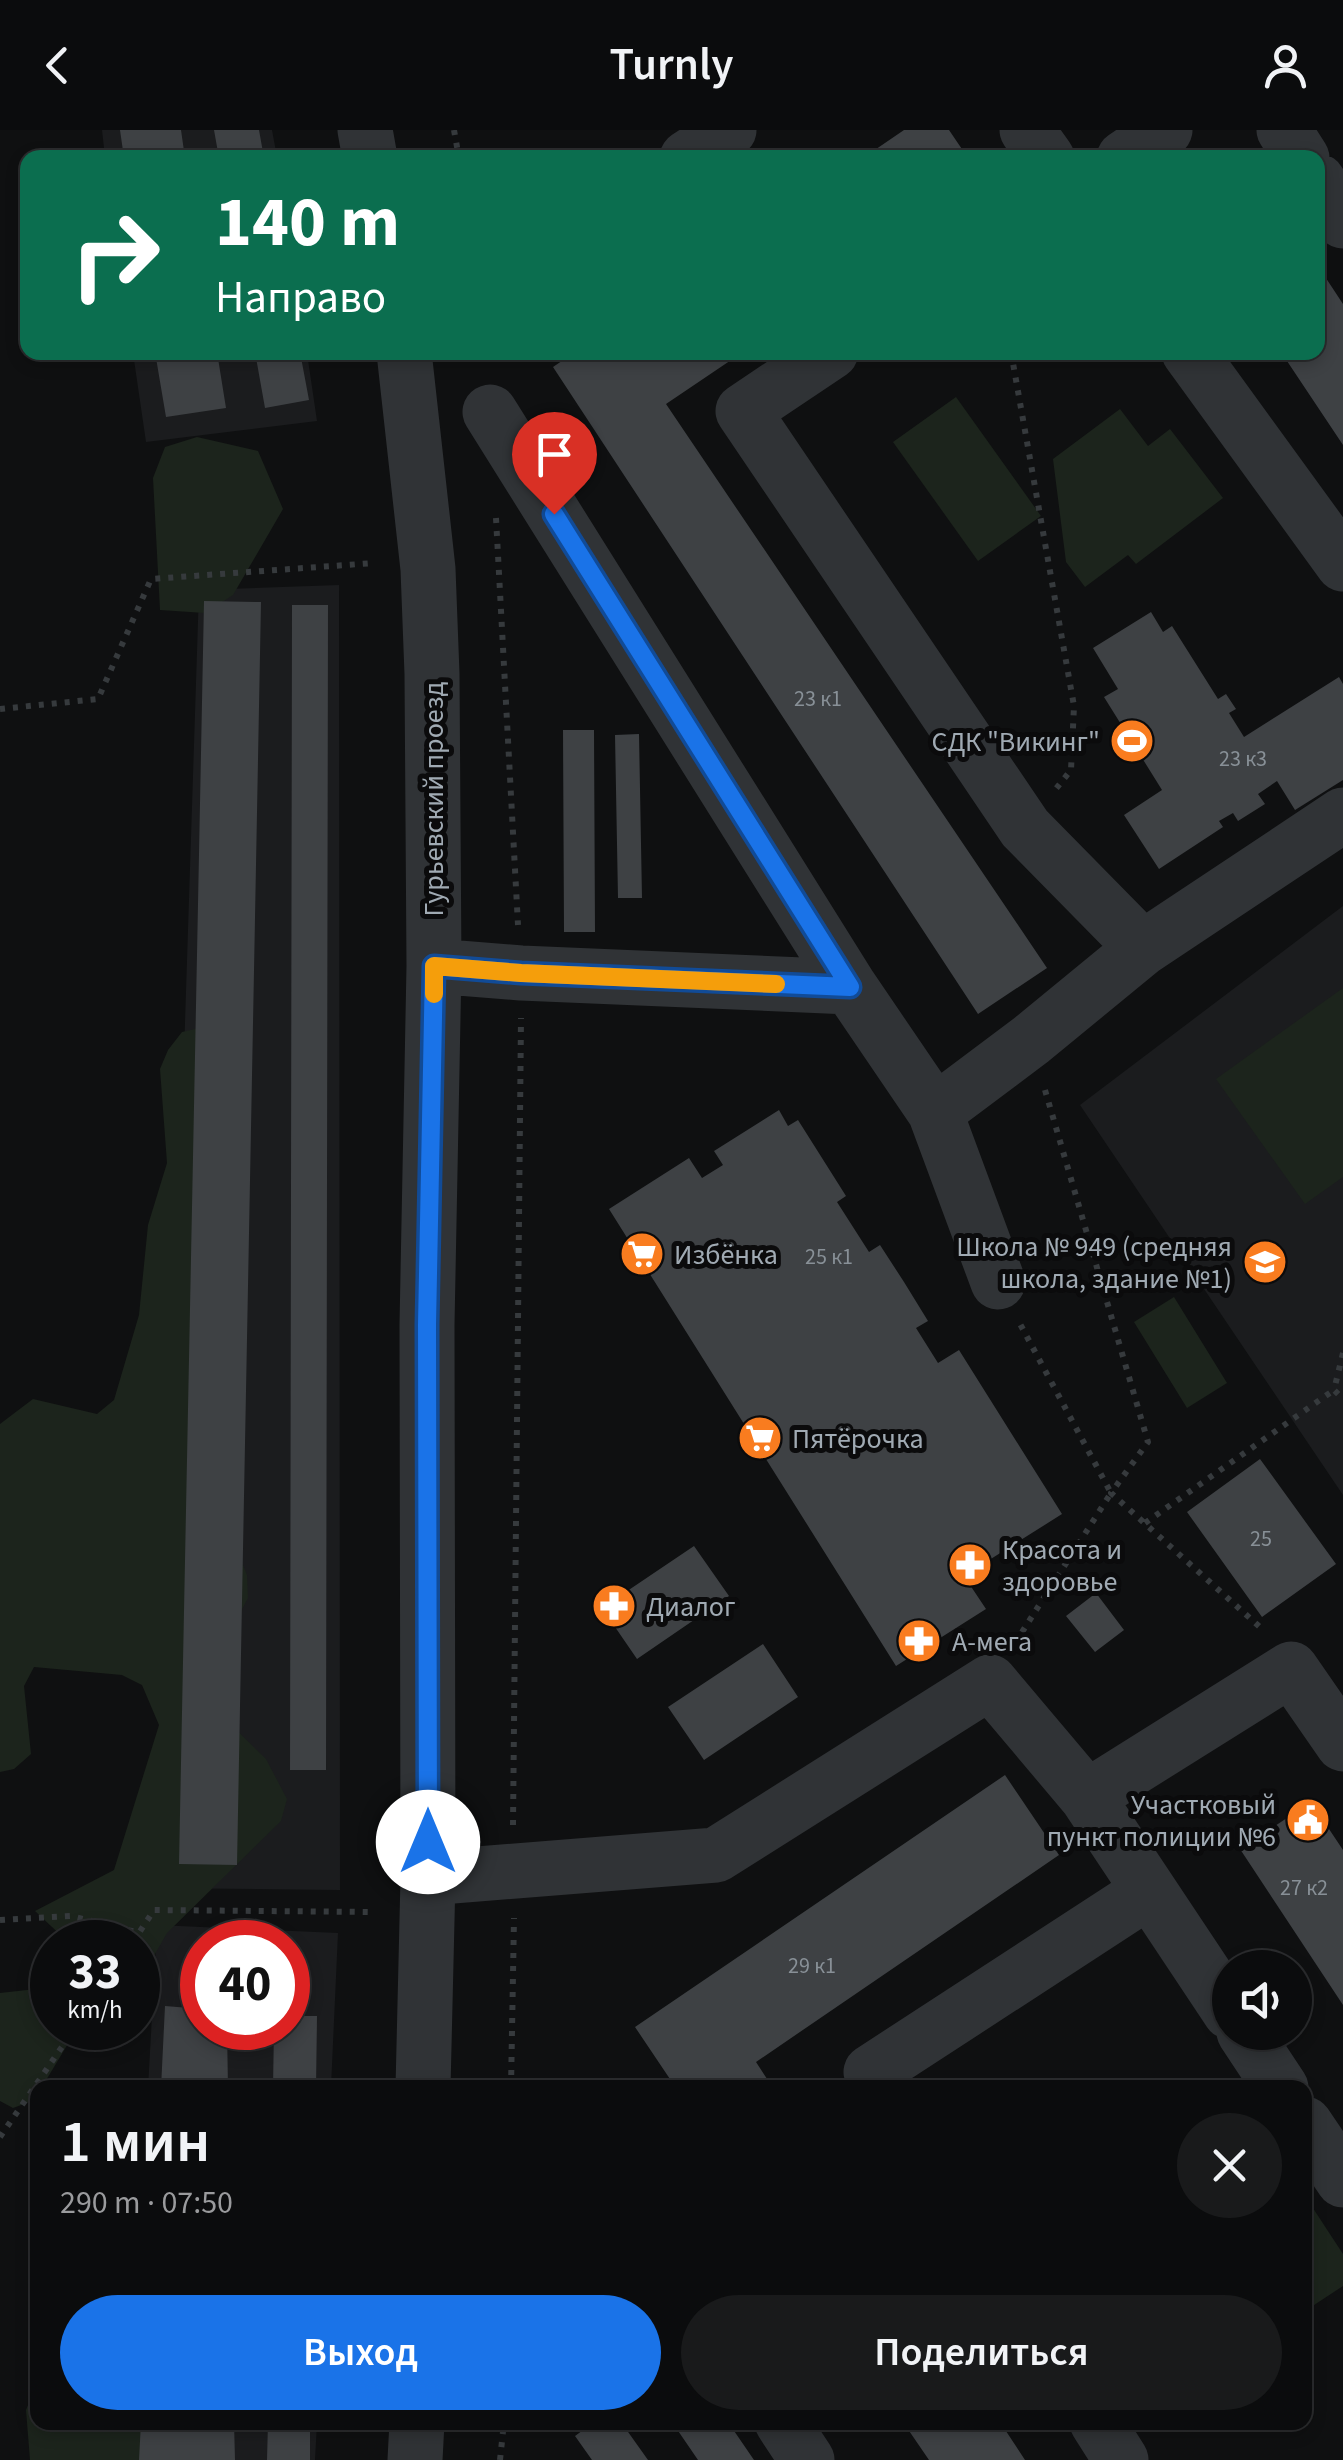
<!DOCTYPE html>
<html lang="ru">
<meta charset="utf-8">
<style>
body{margin:0;font-family:"Source Sans 3",sans-serif;background:#191a1b;color:#f1f3f6;height:100vh;display:flex;flex-direction:column;font-size:38px;white-space:nowrap}
*{box-sizing:border-box;margin:0}
p{font-size:32px;color:#9a9b9d}
.icon{flex:none;width:55px;height:55px;fill:none;stroke:currentColor;stroke-width:2;stroke-linecap:round;stroke-linejoin:round}
.map{position:relative;flex:1;overflow:hidden}
.details{position:absolute;left:30px;top:1950px;width:1282px;height:350px;display:flex;flex-direction:column;background:#0b0c0d;border-radius:20px;box-shadow:0 5px 15px #0003,0 0 0 2px #2b2c2e}
.details>*{flex:none}
.guide{position:absolute;left:20px;top:20px;width:1305px;height:210px;border-radius:20px;box-shadow:0 5px 15px #0003,0 0 0 2px #2b2c2e;background:#0b6e4f;color:#fff;overflow:hidden}
.tools{position:absolute;left:1212px;top:1820px;display:grid;gap:20px}
.tools a{display:grid;place-items:center;width:100px;height:100px;border-radius:50%;background:#0b0c0d;box-shadow:0 5px 15px #0003,0 0 0 2px #2b2c2e;font-size:50px}
.speed{position:absolute;left:30px;top:1790px;display:flex;gap:20px;font-size:50px;font-weight:700;text-align:center}
.speed>*{display:grid;place-content:center;width:130px;height:130px;border-radius:50%;background:#0b0c0d;box-shadow:0 5px 15px #0003,0 0 0 2px #2b2c2e;line-height:1}
.speed small{font-size:25px;font-weight:400}
.speed .limit{border:15px solid #d22;background:#fff;color:#111}
.pin{position:absolute;display:grid;place-items:center;width:85px;height:85px;color:#fff;margin:-102px -42px;border-radius:50% 50% 50% 0;rotate:-45deg;box-shadow:0 0 10px #0007}
.pin .icon{rotate:45deg}
.me{position:absolute;width:110px;margin:-55px;rotate:0deg;stroke-linejoin:round;filter:drop-shadow(0 0 8px #0008)}
.turn{display:flex;align-items:center;gap:35px;height:210px;padding:0 30px;font-size:45px}
.turn .icon{width:130px;height:130px;stroke-width:2.5}
.turn b{display:block;font-size:70px;line-height:85px}
.round{display:grid;place-items:center;flex:none;width:105px;height:105px;border-radius:52px;background:#191a1b}
.summary{display:flex;align-items:center;justify-content:space-between;height:170px;padding:0 30px}
h1{font-size:60px;font-weight:600;line-height:75px}
.action{display:flex;gap:20px;margin-top:auto;padding:20px 30px}
.action a{flex:1;height:115px;border-radius:60px;background:#1a73e8;color:#fff;font-size:40px;font-weight:600;line-height:115px;text-align:center}
.action a+a{background:#191a1b;color:#f1f3f6}
header{display:flex;justify-content:space-between;align-items:center;height:130px;padding:0 30px;background:#0b0c0d;font-size:45px;font-weight:600}
.map>svg:first-child{display:block}
</style>
<header><svg class="icon" aria-label="back" viewBox="0 0 24 24"><path d="M15 5l-7 7 7 7"/></svg>Turnly<svg class="icon" aria-label="person" viewBox="0 0 24 24"><circle cx="12" cy="8" r="4"/><path d="M4 21q1-7 8-7t8 7"/></svg></header>
<div class="map">
<svg width="1343" height="2330" viewBox="0 0 1343 2330">
<rect width="100%" height="100%" fill="#0f1011"/>
<path fill="#1b1c1e" fill-rule="evenodd" d="M102 0H272L277 27H105Z
M133 223H307L317 291 146 312Z
M339 455 340 1760 157 1758 199 460Z
M1343 776V1365L1080 975Z
M157 1795 338 1803 331 1957 148 1958ZM202 1812H288V1898H202Z
M123 2293H317L315 2330H119Z"/>
<path fill="#1c241c" d="M956 267 1041 386 978 431 893 312Z
M1120 279 1148 316 1170 299 1223 368 1136 434 1128 425 1085 457 1066 432 1053 329Z
M197 307 258 321 283 379 233 465 205 483 160 480 153 348 165 317Z
M1343 858V1047L1305 1074 1216 949Z
M204 897 205 1343 247 1445 248 1468 205 1548V1569L266 1629 287 1669 281 1691 167 1803 144 1843 138 1845V1812H68L35 1781 114 1740 159 1595 142 1555 122 1545 34 1537 24 1556 31 1624 14 1639 0 1642V1294L33 1269 97 1284 114 1270 139 1185 148 1095 167 1033 160 939 168 920 182 902Z
M1174 1167 1227 1253 1187 1278 1134 1192Z
M36 1859 52 1875V1898H68L69 1912 42 1957 38 1958 35 1970 13 1978 0 1971V1863Z
M1305 2066 1343 2124V2156L1305 2181Z
M37 2253 38 2292 200 2293 205 2330H30L26 2280Z"/>
<path fill="#3e4144" d="M120 0H181L185 28H124Z
M214 0H259L264 28H219Z
M904 0H949L968 28H863Z
M1318 136 1343 174V315L1281 222H1318Z
M155 222H217L226 278 166 287Z
M255 222H300L309 270 265 278Z
M575 222H743L666 274 1047 838 978 884 553 237Z
M204 471 261 472 237 1735 179 1734Z
M292 475H328L326 1640H290Z
M1151 482 1163 502 1172 496 1218 569 1226 564 1236 579 1229 583 1244 607 1339 547 1343 554V650L1295 680 1277 651 1258 664 1265 674 1238 691 1233 683 1219 691 1223 697 1159 739 1124 685 1162 660 1104 567 1118 559 1093 518Z
M563 600H594L595 802H564Z
M639 604 642 768H618L615 605Z
M779 980 788 996 798 990 846 1066 837 1072 869 1122 880 1115 904 1152 928 1191 916 1198 938 1233 959 1220 1062 1384 964 1446 986 1479 896 1536 609 1079 689 1028 702 1048 723 1035 714 1021Z
M1260 1329 1336 1434 1262 1487 1187 1382Z
M694 1416 729 1466 637 1529 602 1478Z
M1096 1463 1124 1500 1095 1522 1066 1486Z
M763 1514 798 1567 704 1630 668 1577Z
M1005 1645 1059 1725 756 1932 773 1958H676L635 1897Z
M1311 1672 1343 1720V1875L1240 1719Z
M165 1876 202 1879V1898H227L228 1958H161Z
M288 1886H317L316 1958H273L274 1898H288Z
M141 2292H234L235 2330H139Z
M268 2292H310V2330H267Z
M594 2292H621L648 2330H592L575 2306Z
M672 2292H728L754 2330H698Z
M903 2292H1000L1025 2330H929Z"/>
<g fill="none" stroke-linecap="round" stroke-linejoin="round">
<path stroke="#363a3d" stroke-width="6" stroke-dasharray="5 8" stroke-linecap="butt" d="M454 0 459 28
M1011 222 1074 576 1071 640 1055 660
M496 388 518 795
M0 579 98 569 151 449 374 433
M1045 960 1148 1312 1111 1363 1262 1499
M1343 1223 1334 1260 1343 1269
M1145 1393 1334 1260
M1015 1513 1111 1363 1019 1192
M513 1695 521 888
M0 1790 71 1786 140 1803
M133 1812 154 1780 371 1782
M511 1958 514 1788
M0 2007 75 1898
M500 2330 504 2292"/>
<path stroke="#303336" stroke-width="55" d="M365 0 370 28
M1027 0 1047 28
M1284 0 1302 28
M687 28 729 0
M1124 28 1165 0
M1318 51 1343 91
M404 222 428 439 432 544 434 836 427 1195 428 1748 423 1958
M831 222 743 281 1025 698 1143 818 1343 685
M1189 222 1343 434
M490 282 850 857
M434 836 521 843 850 857 935 982 1031 910 1143 818
M935 982 998 1152
M1087 1667 1230 1882
M428 1748 716 1725 990 1552 1087 1667 1291 1539 1343 1614
M1244 1902 1281 1958
M880 1958 871 1942 1149 1761
M1305 1994 1343 2050
M782 2292 807 2330
M1097 2292 1121 2330
M415 2330 417 2292"/>
</g>
<g fill="none" stroke-linecap="round" stroke-linejoin="round">
<defs>
<path id="route" d="M428 1712 427 1195 434 836 521 843 850 857 554 384"/>
</defs>
<use href="#route" stroke="#114b97" stroke-width="25"/>
<use href="#route" stroke="#1a73e8" stroke-width="18"/>
<path stroke="#f59e0b" stroke-width="18" d="M434 864V836L521 843 776 854"/>
</g>
<defs>
<symbol id="stadium-disc" viewBox="-11 -11 22 22"><circle r="9.5" fill="#f97c1f" stroke="#0b0b0c"/><path d="M0-5a6.5 5 0 1 0 0 10a6.5 5 0 1 0 0-10ZM-3.5-1.8h7v3.6h-7Z" fill="#fff"/></symbol>
<symbol id="supermarket-disc" viewBox="-11 -11 22 22"><circle r="9.5" fill="#f97c1f" stroke="#0b0b0c"/><path d="M-6-5.5h2.5l.6 2H6L4.5 2H-2.5L-4.4-4H-6ZM-1.5 3.2a1.3 1.3 0 1 0 .1 0ZM3 3.2a1.3 1.3 0 1 0 .1 0Z" fill="#fff"/></symbol>
<symbol id="school-disc" viewBox="-11 -11 22 22"><circle r="9.5" fill="#f97c1f" stroke="#0b0b0c"/><path d="M0-5L7-2L0 1L-7-2ZM-4 1L0 2.5L4 1V4Q0 6-4 4Z" fill="#fff"/></symbol>
<symbol id="pharmacy-disc" viewBox="-11 -11 22 22"><circle r="9.5" fill="#f97c1f" stroke="#0b0b0c"/><path d="M-2-6h4v4h4v4h-4v4h-4v-4h-4v-4h4Z" fill="#fff"/></symbol>
<symbol id="civic-disc" viewBox="-11 -11 22 22"><circle r="9.5" fill="#f97c1f" stroke="#0b0b0c"/><path d="M-.6-6.5H3V-4.5H.6V-3L4-1V1h2V6H-6V1h2V-1L-.6-3ZM-1.2 2.5V6h2.4V2.5Z" fill="#fff"/></symbol>
</defs>
<g fill-rule="evenodd">
<use href="#stadium-disc" x="1107" y="586" width="50" height="50"/>
<use href="#supermarket-disc" x="617" y="1099" width="50" height="50"/>
<use href="#school-disc" x="1240" y="1107" width="50" height="50"/>
<use href="#supermarket-disc" x="735" y="1283" width="50" height="50"/>
<use href="#pharmacy-disc" x="945" y="1410" width="50" height="50"/>
<use href="#pharmacy-disc" x="589" y="1451" width="50" height="50"/>
<use href="#pharmacy-disc" x="894" y="1486" width="50" height="50"/>
<use href="#civic-disc" x="1283" y="1665" width="50" height="50"/>
</g>
<g text-anchor="middle" stroke-width="10" stroke-linejoin="round" paint-order="stroke">
<g font-size="22" fill="#889097">
<text x="818" y="576">23 к1</text>
<text x="1243" y="636">23 к3</text>
<text x="829" y="1134">25 к1</text>
<text x="1261" y="1416">25</text>
<text x="1304" y="1765">27 к2</text>
<text x="812" y="1843">29 к1</text>
</g>
<g font-size="28" fill="#a0aab3" stroke="#0b0b0c" text-anchor="start">
<text x="1100" y="621" text-anchor="end">СДК "Викинг"</text>
<text x="1232" y="1126" text-anchor="end">Школа № 949 (средняя<tspan x="1232" dy="32">школа, здание №1)</tspan></text>
<text x="674" y="1134">Избёнка</text>
<text x="792" y="1318">Пятёрочка</text>
<text x="1002" y="1429">Красота и<tspan x="1002" dy="32">здоровье</tspan></text>
<text x="646" y="1486">Диалог</text>
<text x="952" y="1521">А-мега</text>
<text x="1276" y="1684" text-anchor="end">Участковый<tspan x="1276" dy="32">пункт полиции №6</tspan></text>
</g>
<g font-size="28" fill="#a0aab3" stroke="#0b0b0c">
<text transform="translate(433 669) rotate(-90)" y="10">Гурьевский проезд</text>
</g>
</g>
</svg>
<div class="tools">
<a><svg class="icon" aria-label="sound" viewBox="0 0 24 24"><path d="M4 9h4l5-4v14l-5-4H4zM17 9q2 3 0 6"/></svg></a>
</div>
<div class="speed"><div>33<small>km/h</small></div><div class="limit">40</div></div>
<div class="pin" style="left:554px;top:384px;background:#d93025"><svg class="icon" aria-label="arrive" viewBox="0 0 24 24"><path d="M6 21V4h12l-3 4 3 4H6"/></svg></div>
<svg class="me" style="left:428px;top:1712px" viewBox="-20 -20 40 40"><circle r="19" fill="#fff"/><path d="M0-13L10 11 0 6-10 11z" fill="#1a73e8"/></svg>
<div class="guide">
<div class="turn"><svg class="icon" aria-label="right" viewBox="0 0 24 24"><path d="M7 20v-9h11M14 6l5 5-5 5"/></svg><div><b>140 m</b>Направо</div></div>
</div>
<section class="details">
<div class="summary"><div><h1>1 мин</h1><p>290 m · 07:50</p></div><a class="round"><svg class="icon" aria-label="close" viewBox="0 0 24 24"><path d="M6 6l12 12M18 6L6 18"/></svg></a></div>
<div class="action"><a>Выход</a><a>Поделиться</a></div>
</section>
</div>
